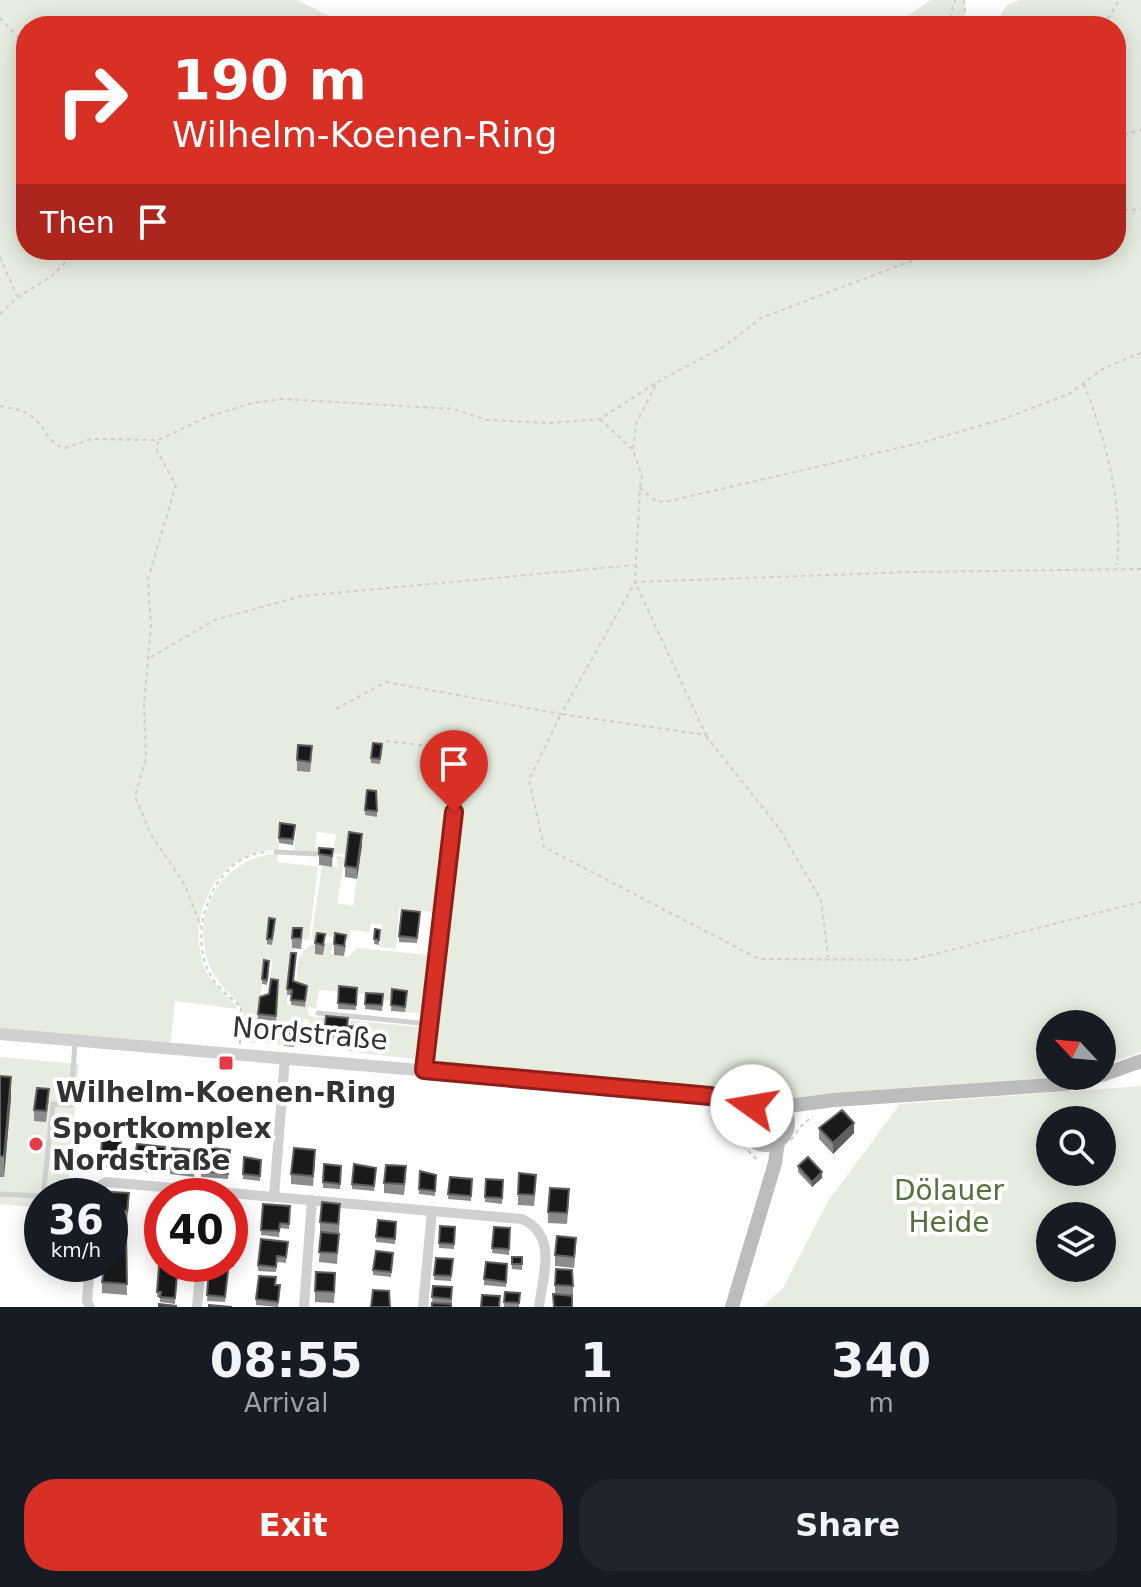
<!DOCTYPE html>
<meta charset="utf-8">
<style>
body{margin:0;font-family:"DejaVu Sans",sans-serif;background:#20242c;color:#f1f3f6;height:100vh;display:flex;flex-direction:column;font-size:30px;white-space:nowrap}
*{box-sizing:border-box;margin:0}
p{font-size:26px;color:#9ea1a6}
.icon{flex:none;width:44px;height:44px;fill:none;stroke:currentColor;stroke-width:2;stroke-linecap:round;stroke-linejoin:round}
.map{position:relative;height:1307px;overflow:hidden}
.drawer{display:flex;flex-direction:column;background:#171b24;flex:1}
.drawer>*{flex:none}
.guide{position:absolute;left:16px;top:16px;width:1110px;height:244px;border-radius:32px;box-shadow:0 4px 20px #0003;background:#d93025;color:#fff;overflow:hidden}
.needle{width:52px;rotate:296deg}
.buttons{position:absolute;left:1036px;top:1010px;display:grid;gap:16px}
.buttons a{display:grid;place-items:center;width:80px;height:80px;border-radius:50%;background:#171b24;box-shadow:0 4px 20px #0003;font-size:40px}
.speed{position:absolute;left:24px;top:1178px;display:flex;gap:16px;font-size:40px;font-weight:700;text-align:center}
.speed>*{display:grid;place-content:center;width:104px;height:104px;border-radius:50%;background:#171b24;box-shadow:0 4px 20px #0003;line-height:1}
.speed small{font-size:20px;font-weight:400}
.speed .limit{border:12px solid #d22;background:#fff;color:#111}
.pin{position:absolute;display:grid;place-items:center;width:68px;height:68px;color:#fff;margin:-82px -34px;border-radius:50% 50% 50% 0;rotate:-45deg;box-shadow:0 0 8px #0007}
.pin .icon{rotate:45deg}
.me{position:absolute;width:88px;margin:-44px;rotate:283deg;stroke-linejoin:round;filter:drop-shadow(0 0 6px #0008)}
.turn{display:flex;align-items:center;gap:28px;height:168px;padding:0 24px;font-size:36px}
.turn .icon{width:104px;height:104px;stroke-width:2.5}
.turn b{display:block;font-size:56px;line-height:68px}
.then{display:flex;align-items:center;height:76px;padding:0 24px;background:#0003;gap:16px;font-size:30px}
.eta{display:flex;justify-content:space-evenly;align-items:center;height:136px;text-align:center}
.eta b{font-size:48px;font-weight:600;line-height:56px}
.cta{display:flex;gap:16px;margin-top:auto;padding:16px 24px}
.cta a{flex:1;height:92px;border-radius:32px;background:#d93025;color:#fff;font-size:32px;font-weight:600;line-height:92px;text-align:center}
.cta a+a{background:#20242c;color:#f1f3f6}
.map>svg:first-child{display:block}
</style>
<div class="map">
<svg width="1141" height="1307" viewBox="0 0 1141 1307">
<rect width="100%" height="100%" fill="#fff"/>
<path fill="#e6ecdf" fill-rule="evenodd" d="M0 0H297L349 26H26V250H1116V26H994L1007 5 1019 0H1141V1052L1102 1066V1024H1050V1076H1079L793 1103 424 1070 460 756 452 754 432 912 399 908 396 949 380 947 382 925 371 923 369 932 351 930 349 940 320 935 319 941 311 940 322 866 338 867 336 856 345 857 337 903 353 906 362 845 347 855 294 850 296 831 280 829 277 862 318 867 309 940 294 938 296 958 291 959 287 1005 305 1007 306 992 296 986C298 967 295 949 317 943L323 955 325 942 332 943 331 954 348 957 357 948 428 955 421 1013 405 1012 392 1001 364 997V994L319 990 316 1009 308 1007 307 1010 310 1016 325 1018 323 1039H316L308 1031 309 1020 304 1019 302 1025 286 1023 285 1020 283 1045 256 1042V1036L255 1043 245 1042C252 995 221 999 208 962 191 912 223 857 276 854V850C219 849 185 916 204 966 211 985 227 993 238 1009L175 1001 170 1048 0 1030ZM317 832 336 834 334 849 315 848ZM265 961 272 962 270 983 279 985 275 1021 258 1018Z
M931 0H964L966 26H892Z
M350 1020 419 1027 415 1059 359 1053 361 1037 349 1035Z
M0 1057 79 1064 67 1196H42V1208L0 1204Z
M1141 1086V1307H762L783 1288 828 1201 900 1104ZM1050 1120H1102V1172H1050ZM1050 1216H1102V1268H1050Z"/>
<g fill="none" stroke-linecap="round" stroke-linejoin="round">
<path stroke="#cdcdcd" stroke-width="2" stroke-dasharray="4 4" stroke-linecap="butt" d="M964 0 966 19
M0 18 26 46
M948 26 955 0
M1104 26 1119 0
M1116 137 1141 130
M1116 211 1141 209
M0 257 17 296
M0 314 18 297 52 276 77 250
M1084 384C1106 442 1123 503 1117 565
M0 406C14 409 27 410 37 421 47 431 49 444 65 448L91 439 158 440 207 417 252 403 282 399 454 409 487 420 550 423 600 419 657 382
M600 419 632 449
M158 441 157 451 176 485 148 579 151 626 144 703 146 757 135 796 150 833 185 885 201 927
M640 487 642 476 633 450 636 424 657 382 725 346 761 318 940 250
M1141 569 911 572 635 582 706 735 561 714 529 780 544 847 759 959 911 960 1141 902
M151 657 215 620 302 596 634 565
M336 709 386 682 561 714 635 582 640 488 656 501 665 502 928 441 1003 419 1069 394 1104 368 1141 353
M706 736 779 828 821 900 828 957
M386 741 455 749 457 774
M240 1044 241 1007C232 998 217 988 211 976 185 932 214 853 269 852
M736 1130 744 1146 759 1162
M791 1140 801 1126 813 1116"/>
<path stroke="#d0d0d0" stroke-width="5" d="M276 852 319 854
M318 1013 430 1024
M424 1069 457 783
M0 1194 42 1196
M43 1196 53 1104 71 1105 75 1041"/>
<path stroke="#d0d0d0" stroke-width="10" d="M97 1196 98 1187 106 1182 522 1219C558 1235 543 1275 539 1307
M274 1197 285 1058
M90 1307 87 1301 90 1264
M197 1307 201 1264
M304 1307 312 1200
M423 1307 432 1211"/>
<path stroke="#d0d0d0" stroke-width="12" d="M0 1034 581 1084 710 1096 752 1106
M720 1102 744 1120"/>
<path stroke="#bdbdbd" stroke-width="14" d="M1102 1075 1141 1061
M744 1123a22 22 0 1 1 44 0a22 22 0 1 1-44 0Z
M781 1107 834 1100 1067 1084 1098 1076
M732 1307 775 1163 778 1141"/>
</g>
<path fill="#8c8c8c" d="M382 750 380 764 371 763V758Z
M312 757 310 772 297 771V760Z
M433 783H448L447 790 433 788Z
M365 810 377 811V817L365 815Z
M295 830 293 845 279 843V838Z
M362 845 357 879 345 877V866Z
M333 849 332 867 319 865V854Z
M420 917 417 943 399 942V936Z
M275 924 272 945 267 944V939Z
M375 929 380 930 379 945 374 944Z
M292 938 302 939 301 949 292 948Z
M315 943 325 944 323 955 315 954Z
M334 944 346 945 344 956 334 955Z
M269 966 267 985 262 984V979Z
M278 980 276 1021 258 1019V1014Z
M293 981 307 986 305 1007 291 1005V995H287V989Z
M339 986 357 988 356 1010 338 1009Z
M392 989 407 991 405 1012 391 1011Z
M366 993 383 994 382 1011 365 1009Z
M348 1024 346 1039H348V1026L360 1027V1038L357 1051 345 1050V1043L324 1041V1035Z
M285 1027H295L294 1047 284 1046Z
M0 1076 11 1098 4 1177H0Z
M49 1100 46 1122 34 1121V1110Z
M819 1128 854 1133 833 1154 819 1139Z
M121 1152 119 1169 101 1167V1156Z
M165 1153 163 1174 134 1171V1166Z
M230 1155 228 1179 201 1177V1171Z
M196 1156 194 1177 170 1174V1169Z
M244 1157 261 1160 260 1181 243 1179Z
M315 1161 313 1186 291 1184V1174Z
M341 1166 340 1189 323 1188V1182Z
M798 1166 822 1178 812 1187 798 1172Z
M376 1168 374 1191 352 1189V1184Z
M420 1171 436 1175 435 1196 419 1194Z
M406 1177 404 1195 384 1193V1183Z
M450 1177 472 1179 471 1201 448 1199Z
M486 1179 503 1180 502 1204 485 1202Z
M536 1185 534 1206 518 1205V1194Z
M110 1198 129 1204 127 1222 110 1220Z
M569 1199 567 1224 548 1223V1212Z
M263 1204 290 1206 289 1229 280 1228 279 1237 261 1235Z
M340 1215 337 1264 319 1262 321 1233H320V1222Z
M378 1220 396 1222 395 1244 376 1242Z
M440 1226 455 1227 454 1249 439 1248Z
M494 1227 510 1228 509 1255 492 1253Z
M126 1233 127 1295 102 1293V1282Z
M230 1238H237L234 1267 212 1265 230 1264Z
M288 1242 286 1263 277 1262 276 1272 258 1271V1265Z
M576 1249 574 1268 555 1266V1255Z
M393 1253 391 1277 373 1275V1270Z
M512 1257H522V1270L512 1269Z
M436 1258 453 1259 451 1281 434 1280Z
M178 1264 175 1304 160 1302V1297H157L159 1266H165Z
M507 1264 506 1287 484 1285V1279Z
M209 1269 228 1271 225 1302 207 1301Z
M335 1284 334 1303 315 1302V1291Z
M555 1285 573 1286V1297L555 1295Z
M433 1286 452 1298V1307H432Z
M280 1291 278 1307 256 1305V1299Z
M505 1292 520 1293 519 1307H504Z"/>
<path fill="#5f5f5f" d="M362 834V845L357 879V868Z
M11 1077V1098L4 1177V1156Z
M854 1123V1133L833 1154V1143Z
M822 1172V1178L812 1187V1182Z"/>
<path fill="#1a1a1a" stroke="#5f5f5f" stroke-width="2" d="M373 743 382 744 380 759 371 758Z
M298 745 312 746 310 762 297 760Z
M435 776 448 778 447 785 433 783Z
M367 790 376 791 377 811 365 810Z
M280 823 295 825 293 839 279 838Z
M349 832 362 834 357 868 345 866Z
M319 848 333 849 332 856 319 854Z
M402 910 420 912 417 938 399 936Z
M269 918 275 919 272 939H267Z
M293 928H302L301 938H292Z
M375 929 380 930 379 940 374 939Z
M317 933 325 934 323 945 315 943Z
M335 933 346 935 344 946 334 944Z
M291 953H296L293 981 307 986 305 1001 291 1000 292 990 287 989Z
M264 960 269 961 267 980 262 979Z
M271 979 278 980 276 1016 258 1014 260 997 269 994Z
M339 986 357 988 356 1005 338 1003Z
M392 989 407 991 405 1007 391 1005Z
M366 993 383 994 382 1005 365 1004Z
M326 1016 348 1018 346 1038 324 1035Z
M348 1026 360 1027 359 1035 348 1034Z
M285 1027H295L294 1041H284Z
M346 1039 358 1040 357 1046 345 1045Z
M0 1076 11 1077 4 1156H0Z
M37 1088 49 1089 46 1111 34 1110Z
M842 1110 854 1123 833 1143 819 1128Z
M102 1139 121 1141 119 1158 101 1156Z
M137 1144 165 1147 163 1169 134 1166Z
M203 1147 230 1150 228 1174 201 1171Z
M172 1148 196 1150 194 1171 170 1169Z
M294 1148 315 1150 313 1176 291 1174Z
M244 1157 261 1160 260 1176 243 1174Z
M808 1157 822 1172 812 1182 798 1166Z
M324 1164 341 1166 340 1184 323 1182Z
M354 1164 376 1168 374 1186 352 1184Z
M386 1165 406 1166 404 1184 384 1183Z
M420 1171 436 1175 435 1191 419 1189Z
M519 1173 536 1175 534 1195 518 1194Z
M450 1177 472 1179 471 1196 448 1194Z
M486 1179 503 1180 502 1198 485 1197Z
M550 1188 569 1189 567 1213 548 1212Z
M111 1192 129 1193 127 1211 110 1209Z
M230 1201 232 1202 230 1223Z
M322 1202 340 1204 338 1224 320 1222Z
M263 1204 290 1206 289 1224 280 1223 279 1231 261 1230Z
M378 1220 396 1222 395 1239 376 1237Z
M440 1226 455 1227 454 1244 439 1243Z
M494 1227 510 1228 509 1249 492 1248Z
M161 1230H162V1255H159Z
M110 1231 126 1233 127 1284 102 1282 105 1264H110Z
M321 1232 339 1234 337 1253 319 1252Z
M557 1236 576 1238 574 1257 555 1255Z
M230 1238H237L234 1262 230 1261Z
M261 1239 288 1242 286 1257 277 1256 276 1267 258 1265Z
M376 1251 393 1253 391 1272 373 1270Z
M512 1257H522V1264H512Z
M436 1258 453 1259 451 1276 434 1275Z
M486 1262 507 1264 506 1282 484 1279Z
M165 1264H178L175 1298 160 1297 161 1292H157L159 1266H165Z
M209 1269 228 1271 225 1297 207 1295Z
M556 1269 572 1270 573 1286 555 1285Z
M316 1272 335 1273 334 1292 315 1291Z
M259 1276 276 1277 275 1285H280L278 1302 256 1299Z
M433 1286 452 1287 451 1299 432 1297Z
M373 1290 389 1291 390 1307H371Z
M505 1292 520 1293 519 1303 504 1302Z
M553 1294 572 1296V1307H554Z
M482 1295 500 1296 499 1307H481Z
M432 1303 451 1304V1307H432Z
M159 1304 176 1306V1307H159Z
M209 1305 232 1307H209Z"/>
<g fill="none" stroke-linecap="round" stroke-linejoin="round">
<defs>
<path id="route" d="M454 812 424 1070 710 1096 752 1106"/>
</defs>
<use href="#route" stroke="#8d1f18" stroke-width="20"/>
<use href="#route" stroke="#d93025" stroke-width="14"/>
</g>
<g fill="#e63946" stroke="#fff" stroke-width="3">
<rect x="218" y="1055" width="16" height="16" rx="4"/>
<circle cx="36" cy="1144" r="8"/>
</g>
<g text-anchor="middle" stroke-width="8" stroke-linejoin="round" paint-order="stroke">
<g font-size="28" fill="#333" stroke="#fff">
<text transform="translate(310 1033) rotate(5)" y="10">Nordstraße</text>
</g>
<g font-size="28" font-weight="bold" fill="#333" stroke="#fff">
<text x="226" y="1102">Wilhelm-Koenen-Ring</text>
<text x="52" y="1138" text-anchor="start">Sportkomplex<tspan x="52" dy="32">Nordstraße</tspan></text>
</g>
<g font-size="28" fill="#56703f" stroke="#fff">
<text x="949" y="1200">Dölauer<tspan x="949" dy="32">Heide</tspan></text>
</g>
</g>
</svg>
<div class="buttons">
<a><svg class="needle" viewBox="-14 -14 28 28"><path d="M0-13l5 13h-10z" fill="#e53935"/><path d="M0 13l5-13h-10z" fill="#9ea1a6"/></svg></a>
<a><svg class="icon" aria-label="search" viewBox="0 0 24 24"><circle cx="10" cy="10" r="6"/><path d="M15 15l6 6"/></svg></a>
<a><svg class="icon" aria-label="layers" viewBox="0 0 24 24"><path d="M12 4l9 5-9 5-9-5zM3 14l9 5 9-5"/></svg></a>
</div>
<div class="speed"><div>36<small>km/h</small></div><div class="limit">40</div></div>
<div class="pin" style="left:454px;top:812px;background:#d93025"><svg class="icon" aria-label="arrive" viewBox="0 0 24 24"><path d="M6 21V4h12l-3 4 3 4H6"/></svg></div>
<svg class="me" style="left:752px;top:1106px" viewBox="-20 -20 40 40"><circle r="19" fill="#fff"/><path d="M0-13L10 11 0 6-10 11z" fill="#d93025"/></svg>
<div class="guide">
<div class="turn"><svg class="icon" aria-label="right" viewBox="0 0 24 24"><path d="M7 20v-9h11M14 6l5 5-5 5"/></svg><div><b>190 m</b>Wilhelm-Koenen-Ring</div></div>
<div class="then">Then<svg class="icon" aria-label="arrive" viewBox="0 0 24 24"><path d="M6 21V4h12l-3 4 3 4H6"/></svg></div>
</div>
</div>
<section class="drawer">
<div class="eta">
<div><b>08:55</b><p>Arrival</p></div>
<div><b>1</b><p>min</p></div>
<div><b>340</b><p>m</p></div>
</div>
<div class="cta"><a>Exit</a><a>Share</a></div>
</section>
